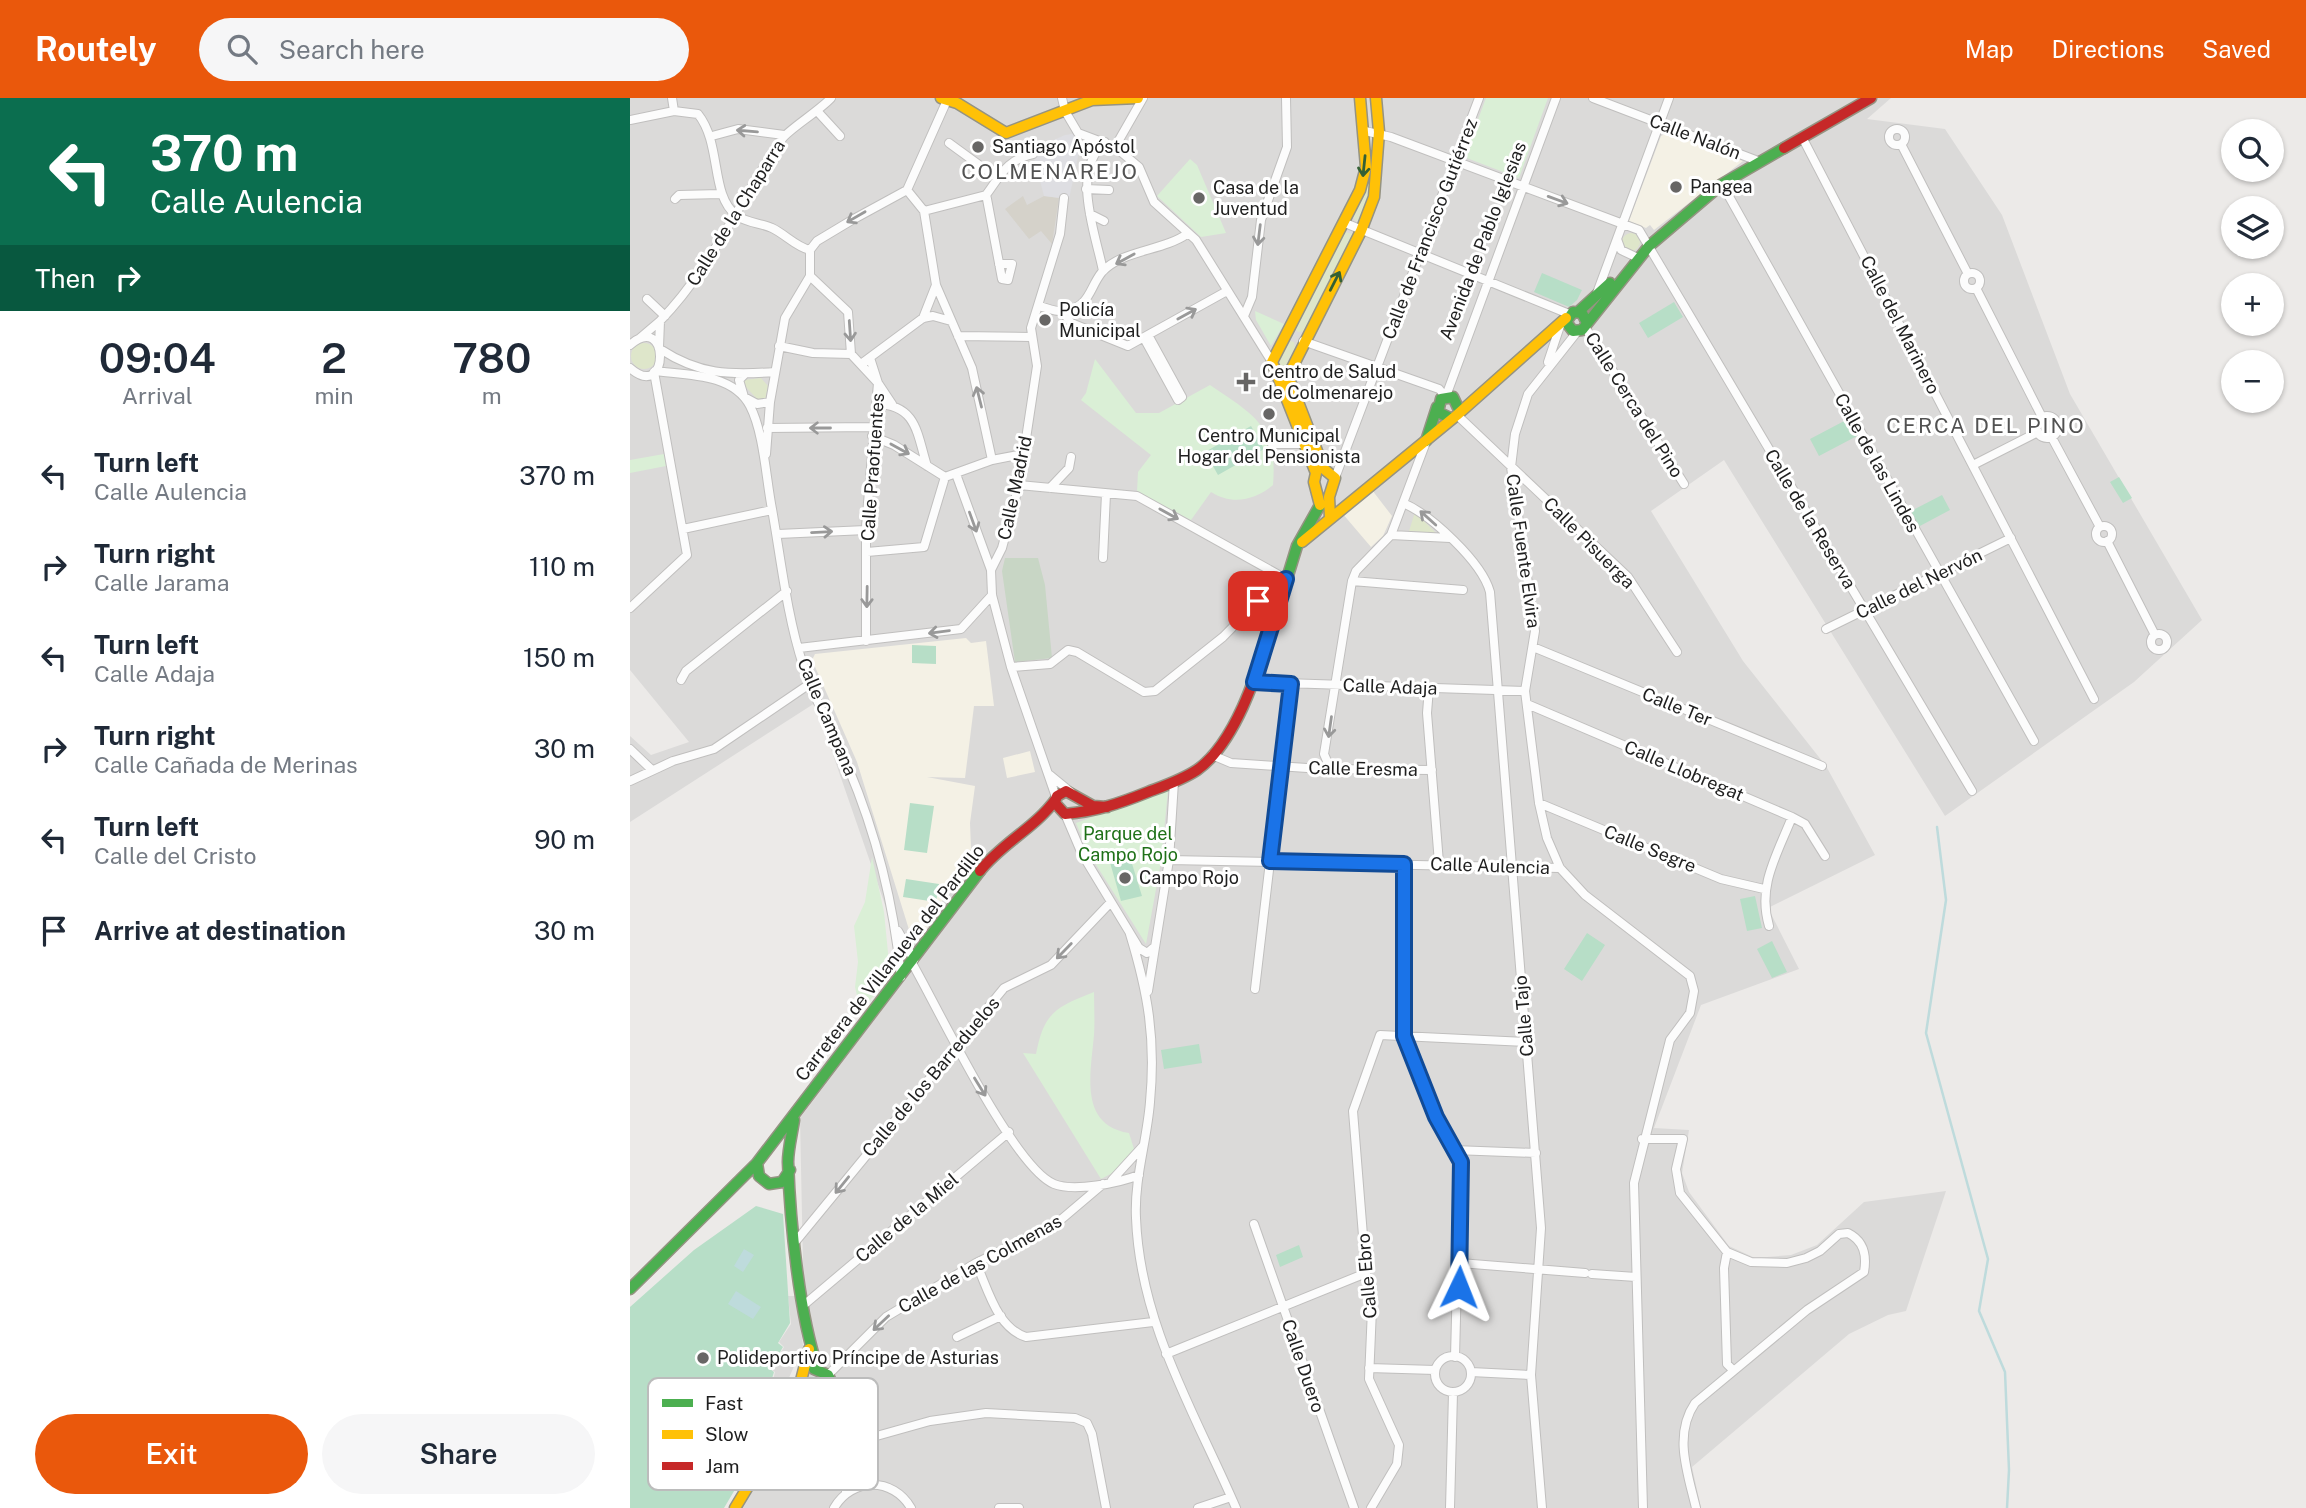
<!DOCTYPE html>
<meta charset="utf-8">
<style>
body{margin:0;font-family:"Public Sans",sans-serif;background:#f6f6f7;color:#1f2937;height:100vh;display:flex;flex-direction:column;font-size:26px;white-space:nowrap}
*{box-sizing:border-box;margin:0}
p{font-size:23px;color:#747a83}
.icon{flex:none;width:38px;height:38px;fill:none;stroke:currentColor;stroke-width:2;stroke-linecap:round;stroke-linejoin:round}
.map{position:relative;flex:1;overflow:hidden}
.drawer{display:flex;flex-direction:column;background:#fff;width:630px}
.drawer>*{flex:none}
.guide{background:#0b6e4f;color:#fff;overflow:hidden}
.controls{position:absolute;left:1591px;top:21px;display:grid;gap:14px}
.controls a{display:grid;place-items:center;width:63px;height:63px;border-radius:50%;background:#fff;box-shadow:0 2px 5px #0004;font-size:35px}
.pin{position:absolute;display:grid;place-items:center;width:60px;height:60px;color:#fff;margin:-30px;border-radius:14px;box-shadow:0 4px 10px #0006}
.me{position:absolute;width:77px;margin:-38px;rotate:2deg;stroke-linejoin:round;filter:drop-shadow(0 0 5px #0008)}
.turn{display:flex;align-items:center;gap:24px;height:147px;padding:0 35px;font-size:32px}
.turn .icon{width:91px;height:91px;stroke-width:2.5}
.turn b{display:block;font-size:49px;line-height:60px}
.then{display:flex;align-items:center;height:66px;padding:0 35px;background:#0003;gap:14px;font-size:26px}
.eta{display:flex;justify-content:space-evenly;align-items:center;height:119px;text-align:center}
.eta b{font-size:42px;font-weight:600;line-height:49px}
.action{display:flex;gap:14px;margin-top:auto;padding:14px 35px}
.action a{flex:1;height:80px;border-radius:42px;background:#ea580c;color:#fff;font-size:28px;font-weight:600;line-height:80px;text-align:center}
.action a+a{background:#f6f6f7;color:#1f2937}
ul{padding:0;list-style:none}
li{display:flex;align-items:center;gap:21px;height:91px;padding:0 35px}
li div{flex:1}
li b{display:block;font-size:26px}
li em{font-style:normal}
header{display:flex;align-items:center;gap:42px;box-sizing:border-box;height:98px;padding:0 35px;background:#ea580c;color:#fff}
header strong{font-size:33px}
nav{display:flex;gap:38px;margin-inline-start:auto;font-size:24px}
.search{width:490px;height:63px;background:#f6f6f7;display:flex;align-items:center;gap:18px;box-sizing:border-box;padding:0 24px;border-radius:38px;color:#747a83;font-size:26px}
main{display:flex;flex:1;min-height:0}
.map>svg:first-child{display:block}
</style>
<header>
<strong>Routely</strong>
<div class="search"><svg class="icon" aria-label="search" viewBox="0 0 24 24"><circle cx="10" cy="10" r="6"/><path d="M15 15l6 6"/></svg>Search here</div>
<nav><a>Map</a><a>Directions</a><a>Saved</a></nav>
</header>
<main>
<section class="drawer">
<div class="guide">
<div class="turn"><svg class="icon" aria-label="left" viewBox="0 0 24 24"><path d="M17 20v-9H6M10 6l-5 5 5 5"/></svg><div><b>370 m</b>Calle Aulencia</div></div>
<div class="then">Then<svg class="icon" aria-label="right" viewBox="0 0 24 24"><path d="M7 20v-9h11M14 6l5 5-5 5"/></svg></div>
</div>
<div class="eta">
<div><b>09:04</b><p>Arrival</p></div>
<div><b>2</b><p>min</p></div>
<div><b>780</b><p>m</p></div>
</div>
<ul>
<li><svg class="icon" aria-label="left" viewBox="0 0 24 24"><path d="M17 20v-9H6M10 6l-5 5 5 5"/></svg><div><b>Turn left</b><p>Calle Aulencia</p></div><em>370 m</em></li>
<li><svg class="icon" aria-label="right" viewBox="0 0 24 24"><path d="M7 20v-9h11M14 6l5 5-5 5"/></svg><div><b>Turn right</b><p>Calle Jarama</p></div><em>110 m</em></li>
<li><svg class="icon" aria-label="left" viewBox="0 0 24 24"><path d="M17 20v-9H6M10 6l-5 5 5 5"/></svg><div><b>Turn left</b><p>Calle Adaja</p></div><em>150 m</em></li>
<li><svg class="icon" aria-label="right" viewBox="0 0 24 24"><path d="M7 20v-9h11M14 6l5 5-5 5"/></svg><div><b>Turn right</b><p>Calle Cañada de Merinas</p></div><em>30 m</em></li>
<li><svg class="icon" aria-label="left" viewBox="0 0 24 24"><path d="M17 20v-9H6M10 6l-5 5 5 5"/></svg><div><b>Turn left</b><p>Calle del Cristo</p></div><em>90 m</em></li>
<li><svg class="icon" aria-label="arrive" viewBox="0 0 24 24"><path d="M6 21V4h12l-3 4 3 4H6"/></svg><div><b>Arrive at destination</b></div><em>30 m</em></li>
</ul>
<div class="action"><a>Exit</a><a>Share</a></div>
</section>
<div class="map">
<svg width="1676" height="1410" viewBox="0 0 1676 1410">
<rect width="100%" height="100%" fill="#eceae8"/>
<path fill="#dbdad9" d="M0 0H1261L1237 21 1315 31 1372 117 1440 296 1572 522 1504 584 1315 718 1094 362 1021 413 1113 563 1196 668 1245 757 1138 810 1169 871 1071 907 1024 1030 1059 1032 1052 1075 1059 1094 1099 1148 1125 1160 1161 1157 1187 1147 1234 1104 1316 1093 1276 1213 1258 1217 1219 1236 1062 1369 1071 1410H111L176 1314 170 1020 279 876 185 605 0 724V638L21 657 59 644 0 572Z
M158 1198H167L173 1248 158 1282 157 1297 141 1290 145 1274 141 1271 154 1249 149 1244 161 1226Z"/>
<path fill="#f4f1e5" d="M1038 34 1113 63 1024 132 1020 127 1016 130 999 123 1031 38Z
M742 392 762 418 753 438 741 449 712 415Z
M336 540 341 545 356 543 364 608H344L335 680 297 679 345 688 340 725 341 751 291 841 281 838 227 664 182 562 185 556Z
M400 653 405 674 377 680 373 660Z"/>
<path fill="#d5d2ca" d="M393 98 397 107 414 98 429 100 422 146 411 133 399 141 375 111Z"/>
<path fill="#dee6ca" d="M743 39C748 66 739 96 731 121L726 123 723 119 740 70Z
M715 134 723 136 722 141 675 233 668 234 665 230Z
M992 144a9 9 0 1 1 18 0a9 9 0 1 1-18 0Z
M660 243 664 244 665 249 656 267 651 268 648 263Z
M1 258a13 13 0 1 1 26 0a13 13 0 1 1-26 0Z
M131 280 138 288 135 302 129 303 113 286 114 282Z
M785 414 806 435 779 433Z"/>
<path fill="#c8d6c5" d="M375 460H408L415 487 422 560 385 564 372 473Z"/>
<path fill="#daefd6" d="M856 0H918L889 80 834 59Z
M560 61 567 67 596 135 571 139 527 98Z
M625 213 654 226 641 248 626 222Z
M465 261 506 315H529L580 287C624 317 648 328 643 387 625 403 601 407 581 394L561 422 507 394 508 374 521 357 451 302 456 295Z
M34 356 36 368 0 375V362Z
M538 692 531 764 516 846 458 754 446 725Z
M242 759 254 814 260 875 231 915 225 889 228 864 224 828 235 804Z
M464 894C464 908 465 923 464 937 461 974 448 1027 499 1035L504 1051 488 1072 471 1081 393 955 406 956C414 914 426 909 464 894Z"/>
<path fill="#b7dec7" d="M912 175 952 192 947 202 939 209 904 194Z
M1044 204 1053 219 1018 240 1009 225Z
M1218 321 1227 338 1189 358 1180 341Z
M621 328 634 351 588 377 575 354Z
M1489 379 1502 400 1493 405 1480 384Z
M1312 397 1320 412 1288 429 1281 413Z
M282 547 306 548V566L282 565Z
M280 705 304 708 297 755 274 752Z
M499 756 512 798 491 803 479 761Z
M276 781 309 786 306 804 273 799Z
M1125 798 1132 830 1117 833 1110 801Z
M957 835 975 847 952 883 934 871Z
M1142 843 1157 874 1142 880 1127 851Z
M569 946 572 965 534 971 531 952Z
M126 1108 153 1116 160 1225 148 1245 153 1249 140 1271 144 1274 139 1290 157 1304 94 1410H0V1209L64 1152Z
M669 1147 673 1159 650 1169 646 1157Z"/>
<path fill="#dedee2" d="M448 35 452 40 439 101 414 98 402 52 435 37Z"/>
<path fill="#bedbdc" d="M114 1151 124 1157 113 1174 104 1168Z
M106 1193 131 1209 123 1221 98 1206Z"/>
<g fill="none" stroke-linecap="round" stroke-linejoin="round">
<path stroke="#bedbdc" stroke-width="2.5" d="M1307 729 1316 802 1296 935 1358 1161 1349 1213 1375 1274 1379 1372 1377 1410"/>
<defs>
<path id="street" d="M42 0 44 13
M432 0 435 13 448 35 485 49 509 69 524 104 566 142 642 264
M963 0 1128 63
M188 14 210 38
M0 22 44 13 68 16C92 46 80 97 106 117 116 125 131 125 142 130 155 136 166 149 180 152
M1259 39a8 8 0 1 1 16 0a8 8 0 1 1-16 0Z
M735 33 761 39 1009 132 1342 693
M82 38 108 31 154 37
M1172 39 1464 601
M319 45 367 80
M1271 46 1338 176
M485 49 513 0
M1092 86 1404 643
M456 91 479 92
M277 92 294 113 306 187 342 270 362 362
M356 97 357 101 372 181 378 182 382 166H369
M45 101 49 97 91 96
M294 113 356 97C371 77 376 62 403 56
M460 116 474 123
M715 125 939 216
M987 141 991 152 1008 160
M180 152 187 143 222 122 277 92 318 0
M180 152V178L218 214 221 256
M473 173C466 136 440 74 475 44
M1334 183a8 8 0 1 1 16 0a8 8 0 1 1-16 0Z
M1346 190 1412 319
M967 195 1039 0
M17 201 35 218
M409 208C417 210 428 215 436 213 461 207 459 190 472 174 492 152 533 153 557 136
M433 214 441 225 498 248 597 193
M614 218 622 199 631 122 657 49 656 0
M293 220 306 187
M30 223C82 170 110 101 152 41 158 32 189 13 201 0
M955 229 1054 386
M947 234 898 296 885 336 881 369 905 533 895 593 909 705 917 740 930 770 955 797 1060 878 1064 893 1060 915 1040 942 1004 1085 1013 1410
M328 238 401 239
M10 240 30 223 29 249
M514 240 548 302 552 299 518 237
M673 243 809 291 815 298
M0 247C40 212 40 305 0 270
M149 248 183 255 221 256 248 285 236 429V543
M30 251C70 277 99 277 145 274
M240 260 248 285 262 306
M918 264 931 225
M231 266 293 220 303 218 321 223
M25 273C56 277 103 275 120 308 134 335 136 381 142 411 151 462 157 518 173 567 184 602 204 635 218 669 246 735 264 807 271 879
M115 276 109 282 114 299 127 306 140 304
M816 298 926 0
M247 306C287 307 287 336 297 368
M827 317 998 479 1047 554
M1406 329a11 11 0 1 1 22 0a11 11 0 1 1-22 0Z
M137 330 243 329
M242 338 264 347 315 379 362 362 393 356
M1421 338 1470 429
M642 346H675
M136 356 140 304 155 220 180 178
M1343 367 1408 334
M326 376 361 472
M705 380 849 0
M389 387 507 398 656 481
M420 390 439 370 441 359
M773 405C801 417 852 464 860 494L911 1130 901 1277 912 1410
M1466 436a8 8 0 1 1 16 0a8 8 0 1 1-16 0Z
M53 431 142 412
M148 436 236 432
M761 437 820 440
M1477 443 1525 537
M237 454 294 449 315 379
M473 460 476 396
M722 483 833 492
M0 510 57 457 24 274
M1196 531 1381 440
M1521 544a8 8 0 1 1 16 0a8 8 0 1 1-16 0Z
M903 549 1192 668
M169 550 331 531 362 497
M381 569 420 566 438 552 447 554 514 594 525 593 593 539 645 486 656 481
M51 582 56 573 157 493
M624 584 895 593
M799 590 797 615 809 765
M897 606 1162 719 1175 726 1195 758
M0 651 22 672
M582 657 601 665 692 671 802 672
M700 670 694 656 722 483 726 473 761 437 796 344
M420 677 442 695
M0 683 43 663 84 651 181 585
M426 699 381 569 362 497 361 472 372 450 389 387 407 268 401 230 430 136 434 100
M909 705 1091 781 1134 791
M435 716 452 756 509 850 517 855 523 850
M539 762 930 770
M774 766V938L806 1019 830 1064 825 1259
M1139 828C1127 788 1147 757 1162 719
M268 833 284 862
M500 836C518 895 526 941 520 1004 517 1043 504 1081 506 1120 510 1226 565 1315 606 1410
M282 865C308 910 383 1069 424 1086 444 1094 489 1085 509 1077
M625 891 661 585
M518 893 539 762 544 684
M1012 1041H1053L1046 1071 1050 1095 1097 1154 1121 1164 1157 1165 1176 1160 1190 1153 1209 1136 1218 1135C1234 1143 1237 1157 1234 1174L1177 1212 1065 1305C1043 1337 1058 1376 1066 1410
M824 1052 906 1055
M482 1082 513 1048
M624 1126 724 1410
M166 1143 374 890 421 867 481 804
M1097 1154 1094 1170 1097 1266 1103 1272
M346 1165C358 1191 367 1230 396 1239L523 1224
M830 1165 955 1175
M962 1176 1006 1179
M175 1206 379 1034
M327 1239 371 1218
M536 1256 736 1175
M805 1276a18 18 0 1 1 36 0a18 18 0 1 1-36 0Z
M739 1270 805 1272
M841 1274 901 1277
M198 1277 256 1219 346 1165 427 1125 473 1086
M196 1300 211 1327 224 1369 241 1386
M218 1346 300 1323 356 1315 445 1320 457 1325 462 1336 476 1410
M216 1394 224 1369
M204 1410C222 1379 263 1379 281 1410
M369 1410H389
M568 1410 601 1399
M741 1410 767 1366 769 1347 739 1281 742 1211 736 1175 723 1013 750 937 896 944
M820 1410 823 1295"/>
<path id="fast" d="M948 214 980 185
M956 223 952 215 943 214 936 224 943 233 952 232 1019 148 1092 86 1154 50
M820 320 808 314 811 301 823 299 829 312
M796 343 807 309
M648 510 667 448 690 407
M164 1022C162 1036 158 1051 158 1064 160 1123 169 1216 188 1271
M160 1072 152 1084 139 1086 129 1078 127 1065 350 773
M0 1191 127 1065
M161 1326 178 1309 199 1296 202 1286 198 1277 184 1271"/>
<path id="slow" d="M311 0 327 5 376 35 462 2 508 0
M694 371 658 278 731 133 744 99 749 34 746 0
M694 371 705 380 699 399 700 420
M690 407 684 384 686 375 642 264 730 92 736 69 730 0
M672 444 827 317 936 220
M105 1410 163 1314 179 1251"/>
<path id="jam" d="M1154 50 1241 0
M477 709 463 708 436 693 427 698 425 705 435 716C467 713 488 706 518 694 534 688 552 682 567 672 610 642 632 558 648 510
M350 773C372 745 405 730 426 701"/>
</defs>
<use href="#street" stroke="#c0bfbe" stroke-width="10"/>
<use href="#fast" stroke="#959382" stroke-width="13"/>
<use href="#slow" stroke="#959382" stroke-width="13"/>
<use href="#jam" stroke="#959382" stroke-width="13"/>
<use href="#street" stroke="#fcfcfc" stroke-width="8"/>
<use href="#fast" stroke="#4caf50" stroke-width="10"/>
<use href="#slow" stroke="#ffc107" stroke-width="10"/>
<use href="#jam" stroke="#c62828" stroke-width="10"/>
</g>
<defs><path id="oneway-shaft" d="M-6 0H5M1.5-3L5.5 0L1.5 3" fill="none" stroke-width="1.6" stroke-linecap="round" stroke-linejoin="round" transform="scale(1.75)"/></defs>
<g stroke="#999">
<use href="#oneway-shaft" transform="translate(117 33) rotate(-175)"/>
<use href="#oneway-shaft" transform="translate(928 102) rotate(20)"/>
<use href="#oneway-shaft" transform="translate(226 119) rotate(150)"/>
<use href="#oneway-shaft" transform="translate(629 137) rotate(97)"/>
<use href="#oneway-shaft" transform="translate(495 161) rotate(151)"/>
<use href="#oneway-shaft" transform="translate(557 216) rotate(-29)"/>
<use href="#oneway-shaft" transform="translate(220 233) rotate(86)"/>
<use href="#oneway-shaft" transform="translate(349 299) rotate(-104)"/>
<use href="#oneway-shaft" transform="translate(190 330) rotate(180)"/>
<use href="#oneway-shaft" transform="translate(270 351) rotate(29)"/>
<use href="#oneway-shaft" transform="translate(539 416) rotate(29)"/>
<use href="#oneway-shaft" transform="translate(798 420) rotate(-138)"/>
<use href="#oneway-shaft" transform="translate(343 424) rotate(70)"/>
<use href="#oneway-shaft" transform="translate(192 434) rotate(-3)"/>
<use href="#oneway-shaft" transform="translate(237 499) rotate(91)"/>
<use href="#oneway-shaft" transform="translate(309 534) rotate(173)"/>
<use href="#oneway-shaft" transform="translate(700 629) rotate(98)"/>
<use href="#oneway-shaft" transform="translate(434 853) rotate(134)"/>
<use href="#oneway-shaft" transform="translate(350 989) rotate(58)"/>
<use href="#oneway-shaft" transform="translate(212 1087) rotate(129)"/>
<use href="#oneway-shaft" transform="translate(251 1225) rotate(137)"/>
</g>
<g stroke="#336035">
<use href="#oneway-shaft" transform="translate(734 68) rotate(96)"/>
<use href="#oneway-shaft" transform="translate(705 183) rotate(-63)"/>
</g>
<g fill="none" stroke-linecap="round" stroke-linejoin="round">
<defs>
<path id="route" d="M628 503 645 486 656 481 624 584 661 586 640 763 774 766V938L806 1019 831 1064 829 1189"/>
</defs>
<use href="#route" stroke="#114b97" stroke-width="18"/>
<use href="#route" stroke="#1a73e8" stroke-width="12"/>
</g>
<g fill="#676665" stroke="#fff" stroke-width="2.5">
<circle cx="348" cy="49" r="7"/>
<circle cx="1046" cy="89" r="7"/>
<circle cx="569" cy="100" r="7"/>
<circle cx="415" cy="222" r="7"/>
<path d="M612.5 273.5h7v7h7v7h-7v7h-7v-7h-7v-7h7z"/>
<circle cx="639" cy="316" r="7"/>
<circle cx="495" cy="780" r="7"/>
<circle cx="73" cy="1260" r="7"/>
</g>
<g text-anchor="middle" stroke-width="6" stroke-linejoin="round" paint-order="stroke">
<g font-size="18" fill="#1f1f1f" stroke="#fff">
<text transform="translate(1065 39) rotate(21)" y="6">Calle Nalón</text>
<text transform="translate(106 115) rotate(-58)" y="6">Calle de la Chaparra</text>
<text transform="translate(800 131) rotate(-69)" y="6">Calle de Francisco Gutiérrez</text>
<text transform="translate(853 143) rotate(-69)" y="6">Avenida de Pablo Iglesias</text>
<text transform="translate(1270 227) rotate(63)" y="6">Calle del Marinero</text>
<text transform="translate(1004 307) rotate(58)" y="6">Calle Cerca del Pino</text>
<text transform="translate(1247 365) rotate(61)" y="6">Calle de las Lindes</text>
<text transform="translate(243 369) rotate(-86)" y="6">Calle Praofuentes</text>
<text transform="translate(385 390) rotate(-78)" y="6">Calle Madrid</text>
<text transform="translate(1180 421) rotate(59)" y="6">Calle de la Reserva</text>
<text transform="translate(959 445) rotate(45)" y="6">Calle Pisuerga</text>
<text transform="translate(893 453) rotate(82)" y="6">Calle Fuente Elvira</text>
<text transform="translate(1289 486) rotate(-26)" y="6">Calle del Nervón</text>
<text transform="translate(760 589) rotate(2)" y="6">Calle Adaja</text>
<text transform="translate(1047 609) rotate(22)" y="6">Calle Ter</text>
<text transform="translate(197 619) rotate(67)" y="6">Calle Campana</text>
<text transform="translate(733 671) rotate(1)" y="6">Calle Eresma</text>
<text transform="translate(1054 673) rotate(23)" y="6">Calle Llobregat</text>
<text transform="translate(1020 751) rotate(22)" y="6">Calle Segre</text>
<text transform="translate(860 768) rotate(2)" y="6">Calle Aulencia</text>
<text transform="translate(260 865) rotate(-52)" y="6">Carretera de Villanueva del Pardillo</text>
<text transform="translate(894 918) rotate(-95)" y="6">Calle Tajo</text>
<text transform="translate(301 979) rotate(-50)" y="6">Calle de los Barreduelos</text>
<text transform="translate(277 1120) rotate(-40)" y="6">Calle de la Miel</text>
<text transform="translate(350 1166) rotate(-29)" y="6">Calle de las Colmenas</text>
<text transform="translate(737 1178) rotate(-95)" y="6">Calle Ebro</text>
<text transform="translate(673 1268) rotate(71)" y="6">Calle Duero</text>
</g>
<g font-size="18" fill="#1f1f1f" stroke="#fff" text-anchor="start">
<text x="362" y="55">Santiago Apóstol</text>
<text x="1060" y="95">Pangea</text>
<text x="583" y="96">Casa de la<tspan x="583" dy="21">Juventud</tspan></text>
<text x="429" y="218">Policía<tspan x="429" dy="21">Municipal</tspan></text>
<text x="632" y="280">Centro de Salud<tspan x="632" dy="21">de Colmenarejo</tspan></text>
<text x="639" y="344" text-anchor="middle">Centro Municipal<tspan x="639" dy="21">Hogar del Pensionista</tspan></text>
<text x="509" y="786">Campo Rojo</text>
<text x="87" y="1266">Polideportivo Príncipe de Asturias</text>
</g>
<g font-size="18" fill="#1f7118" stroke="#fff">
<text x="498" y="742">Parque del<tspan x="498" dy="21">Campo Rojo</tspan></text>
</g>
<g font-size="21" letter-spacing="2" fill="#525252" stroke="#fff">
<text x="420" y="81">COLMENAREJO</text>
<text x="1356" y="335">CERCA DEL PINO</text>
</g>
</g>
<rect x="18" y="1280" width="230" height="112" rx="10" fill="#fff" stroke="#bcbcbc" stroke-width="2"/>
<rect x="32" y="1301" width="31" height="8" fill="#4caf50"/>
<rect x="32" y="1332" width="31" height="9" fill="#ffc107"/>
<rect x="32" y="1364" width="31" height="8" fill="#c62828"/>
<g font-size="19" fill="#1f1f1f">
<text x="75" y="1312">Fast</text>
<text x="75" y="1343">Slow</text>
<text x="75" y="1375">Jam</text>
</g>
</svg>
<div class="controls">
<a><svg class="icon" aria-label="search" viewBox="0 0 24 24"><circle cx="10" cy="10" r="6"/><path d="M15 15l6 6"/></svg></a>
<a><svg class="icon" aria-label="layers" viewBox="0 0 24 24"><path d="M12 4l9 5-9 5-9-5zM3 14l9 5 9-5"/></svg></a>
<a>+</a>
<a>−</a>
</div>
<div class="pin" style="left:628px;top:503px;background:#d93025"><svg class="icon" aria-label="arrive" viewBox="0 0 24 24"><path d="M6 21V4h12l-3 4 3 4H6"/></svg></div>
<svg class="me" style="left:829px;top:1189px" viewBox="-20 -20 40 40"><path d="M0-17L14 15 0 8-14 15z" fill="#1a73e8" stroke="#fff" stroke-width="4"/></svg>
</div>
</main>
